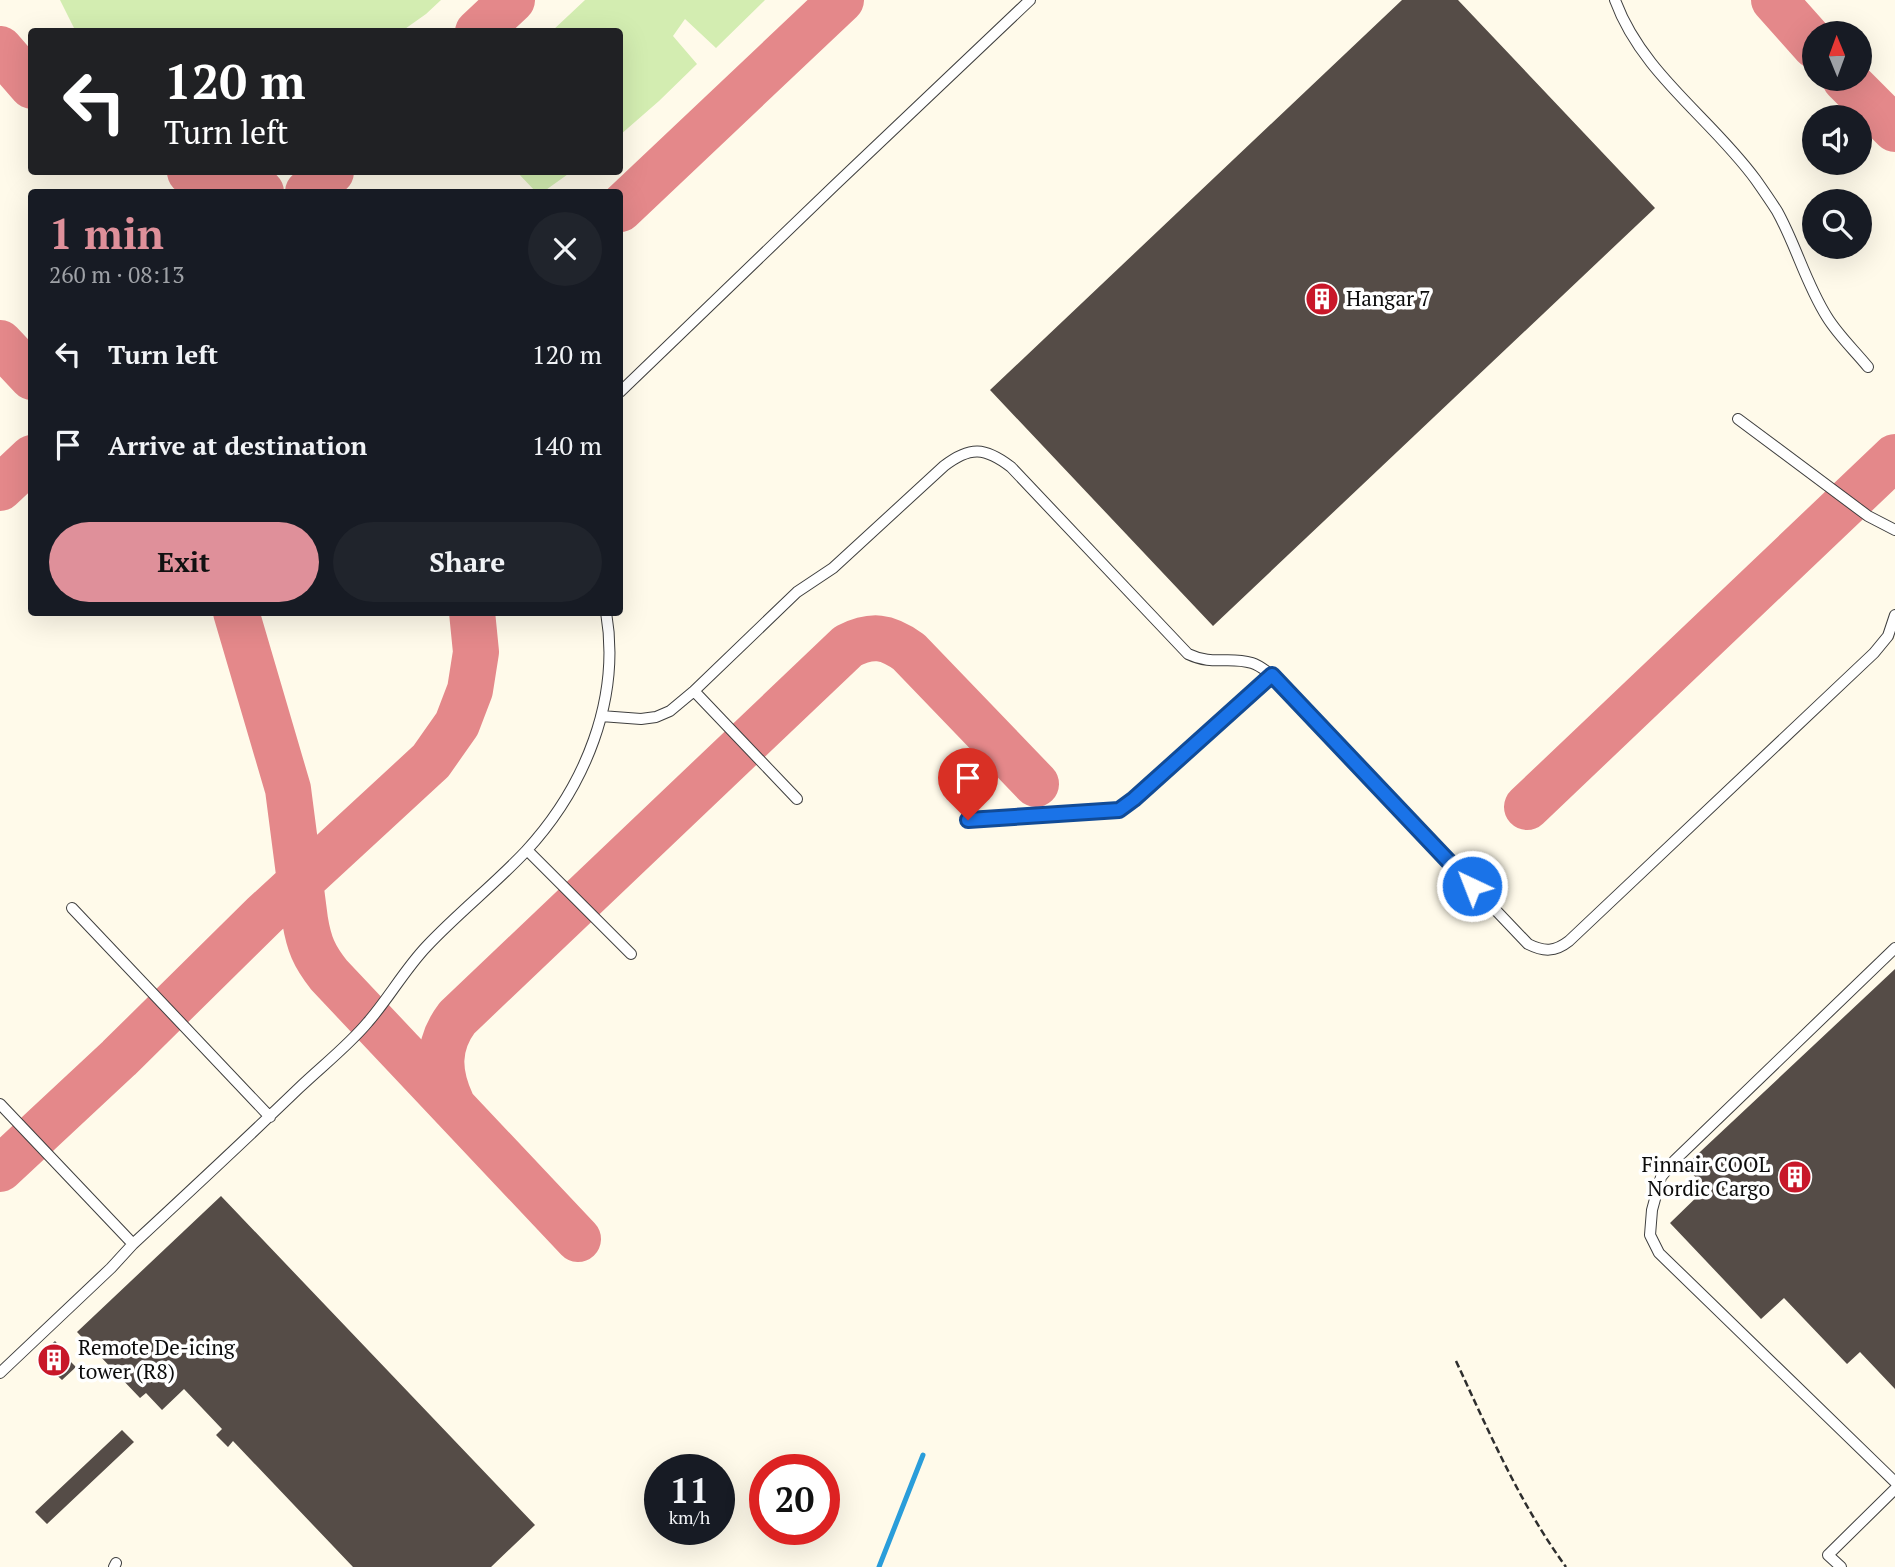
<!DOCTYPE html>
<meta charset="utf-8">
<style>
body{margin:0;font-family:"PT Serif",serif;background:#20242c;color:#f1f3f6;height:100vh;display:flex;flex-direction:column;font-size:26px;white-space:nowrap}
*{box-sizing:border-box;margin:0}
p{font-size:23px;color:#9ea1a6}
.icon{flex:none;width:38px;height:38px;fill:none;stroke:currentColor;stroke-width:2;stroke-linecap:round;stroke-linejoin:round}
.map{position:relative;flex:1;overflow:hidden}
.panel{position:absolute;left:28px;top:189px;width:595px;height:427px;display:flex;flex-direction:column;background:#171b24;border-radius:7px;box-shadow:0 7px 28px #0002}
.panel>*{flex:none}
.top-card{position:absolute;left:28px;top:28px;width:595px;height:147px;border-radius:7px;box-shadow:0 7px 28px #0002;background:#202124;color:#fff;overflow:hidden}
.needle{width:46px;rotate:359deg}
.controls{position:absolute;left:1802px;top:21px;display:grid;gap:14px}
.controls a{display:grid;place-items:center;width:70px;height:70px;border-radius:50%;background:#171b24;box-shadow:0 7px 28px #0002;font-size:35px}
.speed{position:absolute;left:644px;top:1454px;display:flex;gap:14px;font-size:35px;font-weight:700;text-align:center}
.speed>*{display:grid;place-content:center;width:91px;height:91px;border-radius:50%;background:#171b24;box-shadow:0 7px 28px #0002;line-height:1}
.speed small{font-size:18px;font-weight:400}
.speed .limit{border:10px solid #d22;background:#fff;color:#111}
.pin{position:absolute;display:grid;place-items:center;width:60px;height:60px;color:#fff;margin:-72px -30px;border-radius:50% 50% 50% 0;rotate:-45deg;box-shadow:0 0 7px #0007}
.pin .icon{rotate:45deg}
.me{position:absolute;width:77px;margin:-38px;rotate:317deg;stroke-linejoin:round;filter:drop-shadow(0 0 5px #0008)}
.turn{display:flex;align-items:center;gap:24px;height:147px;padding:0 21px;font-size:32px}
.turn .icon{width:91px;height:91px;stroke-width:2.5}
.turn b{display:block;font-size:49px;line-height:60px}
.round{display:grid;place-items:center;flex:none;width:74px;height:74px;border-radius:37px;background:#20242c}
.headline{display:flex;align-items:center;justify-content:space-between;height:119px;padding:0 21px}
h1{font-size:42px;font-weight:600;line-height:52px;color:#df909a}
.action{display:flex;gap:14px;margin-top:auto;padding:14px 21px}
.action a{flex:1;height:80px;border-radius:42px;background:#df909a;color:#111;font-size:28px;font-weight:600;line-height:80px;text-align:center}
.action a+a{background:#20242c;color:#f1f3f6}
ul{padding:0;list-style:none}
li{display:flex;align-items:center;gap:21px;height:91px;padding:0 21px}
li div{flex:1}
li b{display:block;font-size:26px}
li em{font-style:normal}
.map>svg:first-child{display:block}
</style>
<div class="map">
<svg width="1895" height="1567" viewBox="0 0 1895 1567">
<rect width="100%" height="100%" fill="#fffaea"/>
<path fill="#d3edb1" d="M60 0H441L426 14 402 31 76 32Z
M585 0H765L716 48 685 19 673 36 697 64 659 101 620 135V32L552 31Z
M517 172H571L543 192H536Z"/>
<g fill="none" stroke-linecap="round" stroke-linejoin="round">
<path stroke="#2a9dda" stroke-width="5" d="M879 1567 923 1455"/>
<path stroke="#e4888a" stroke-width="46" d="M1774 0 1815 46
M478 32 512 0
M0 49 32 86
M1845 79 1895 129
M190 172 238 183 261 192
M308 192 331 172
M620 209 841 0
M0 343 32 377
M0 488 32 458
M236 612 288 789 305 920C309 944 314 956 329 975L578 1239
M1527 807 1895 457
M452 1104C438 1074 436 1046 457 1018L848 646C872 634 887 636 909 652L1036 784
M0 1169 119 1058 264 915 431 761 457 724 470 690 476 652 472 612"/>
</g>
<path fill="#554c47" d="M1402 0H1458L1655 208 1213 626 990 390Z
M1895 969V1389L1860 1352 1847 1364 1784 1298 1761 1319 1670 1223 1706 1188 1685 1166Z
M221 1196 535 1525 491 1567H353L233 1441 228 1447 216 1435 222 1429 184 1389 162 1410 146 1393 140 1398 77 1332Z
M55 1341 64 1351 62 1353 76 1367 62 1380 37 1357Z
M122 1430 134 1442 47 1524 35 1512Z"/>
<g fill="none" stroke-linecap="round" stroke-linejoin="round">
<defs>
<path id="lane" d="M1615 0C1642 74 1711 118 1756 180 1763 190 1770 200 1777 211 1796 245 1806 284 1827 317 1838 335 1855 351 1868 367
M620 392 835 185 1030 0
M1738 419 1868 516 1895 530
M694 691 797 799
M601 716 641 719 656 717 670 711 694 691 797 592 833 568 944 466C970 446 985 447 1011 467L1188 654C1213 666 1228 656 1252 663 1259 665 1266 671 1272 675L1528 944C1544 952 1555 952 1569 941L1874 653 1888 636 1895 615
M968 820 1119 810 1134 799 1272 675
M527 850 631 954
M72 908 270 1117
M1895 948 1675 1160 1661 1177 1652 1210 1650 1235 1659 1253 1895 1482
M0 1104 133 1244
M0 1373 111 1268 133 1244C188 1193 244 1141 299 1088 322 1066 348 1046 368 1022 389 998 405 969 427 946 458 913 495 884 526 851 585 787 621 699 606 612
M114 1567 116 1563
M1841 1567 1828 1555 1895 1489"/>
</defs>
<use href="#lane" stroke="#3f3f3f" stroke-width="12"/>
<path stroke="#2e2e2e" stroke-width="2.5" stroke-dasharray="7 3.5" stroke-linecap="butt" d="M1456 1361C1489 1432 1520 1504 1566 1567"/>
<use href="#lane" stroke="#fff" stroke-width="10"/>
</g>
<g fill="none" stroke-linecap="round" stroke-linejoin="round">
<defs>
<path id="route" d="M968 820 1119 810 1134 799 1272 675 1472 886"/>
</defs>
<use href="#route" stroke="#114b97" stroke-width="18"/>
<use href="#route" stroke="#1a73e8" stroke-width="12"/>
</g>
<defs>
<symbol id="building-disc" viewBox="-11 -11 22 22"><circle r="9.5" fill="#c81729" stroke="#fff"/><path d="M-4-6H4V6H1V3H-1V6H-4ZM-2.5-4.3h1.7v1.8h-1.7ZM.8-4.3h1.7v1.8H.8ZM-2.5-1h1.7V.8h-1.7ZM.8-1h1.7V.8H.8Z" fill="#fff"/></symbol>
</defs>
<g fill-rule="evenodd">
<use href="#building-disc" x="1303" y="280" width="38" height="38"/>
<use href="#building-disc" x="1776" y="1158" width="38" height="38"/>
<use href="#building-disc" x="35" y="1341" width="38" height="38"/>
</g>
<g text-anchor="middle" stroke-width="7" stroke-linejoin="round" paint-order="stroke">
<g font-size="21" fill="#0c0c0c" stroke="#fff" text-anchor="start">
<text x="1346" y="306">Hangar 7</text>
<text x="1770" y="1172" text-anchor="end">Finnair COOL<tspan x="1770" dy="24">Nordic Cargo</tspan></text>
<text x="78" y="1355">Remote De-icing<tspan x="78" dy="24">tower (R8)</tspan></text>
</g>
</g>
</svg>
<div class="controls">
<a><svg class="needle" viewBox="-14 -14 28 28"><path d="M0-13l5 13h-10z" fill="#e53935"/><path d="M0 13l5-13h-10z" fill="#9ea1a6"/></svg></a>
<a><svg class="icon" aria-label="sound" viewBox="0 0 24 24"><path d="M4 9h4l5-4v14l-5-4H4zM17 9q2 3 0 6"/></svg></a>
<a><svg class="icon" aria-label="search" viewBox="0 0 24 24"><circle cx="10" cy="10" r="6"/><path d="M15 15l6 6"/></svg></a>
</div>
<div class="speed"><div>11<small>km/h</small></div><div class="limit">20</div></div>
<div class="pin" style="left:968px;top:820px;background:#d93025"><svg class="icon" aria-label="arrive" viewBox="0 0 24 24"><path d="M6 21V4h12l-3 4 3 4H6"/></svg></div>
<svg class="me" style="left:1472px;top:886px" viewBox="-20 -20 40 40"><circle r="17" fill="#1a73e8" stroke="#fff" stroke-width="3"/><path d="M0-11L8 9 0 5-8 9z" fill="#fff"/></svg>
<div class="top-card">
<div class="turn"><svg class="icon" aria-label="left" viewBox="0 0 24 24"><path d="M17 20v-9H6M10 6l-5 5 5 5"/></svg><div><b>120 m</b>Turn left</div></div>
</div>
<section class="panel">
<div class="headline"><div><h1>1 min</h1><p>260 m · 08:13</p></div><a class="round"><svg class="icon" aria-label="close" viewBox="0 0 24 24"><path d="M6 6l12 12M18 6L6 18"/></svg></a></div>
<ul>
<li><svg class="icon" aria-label="left" viewBox="0 0 24 24"><path d="M17 20v-9H6M10 6l-5 5 5 5"/></svg><div><b>Turn left</b></div><em>120 m</em></li>
<li><svg class="icon" aria-label="arrive" viewBox="0 0 24 24"><path d="M6 21V4h12l-3 4 3 4H6"/></svg><div><b>Arrive at destination</b></div><em>140 m</em></li>
</ul>
<div class="action"><a>Exit</a><a>Share</a></div>
</section>
</div>
